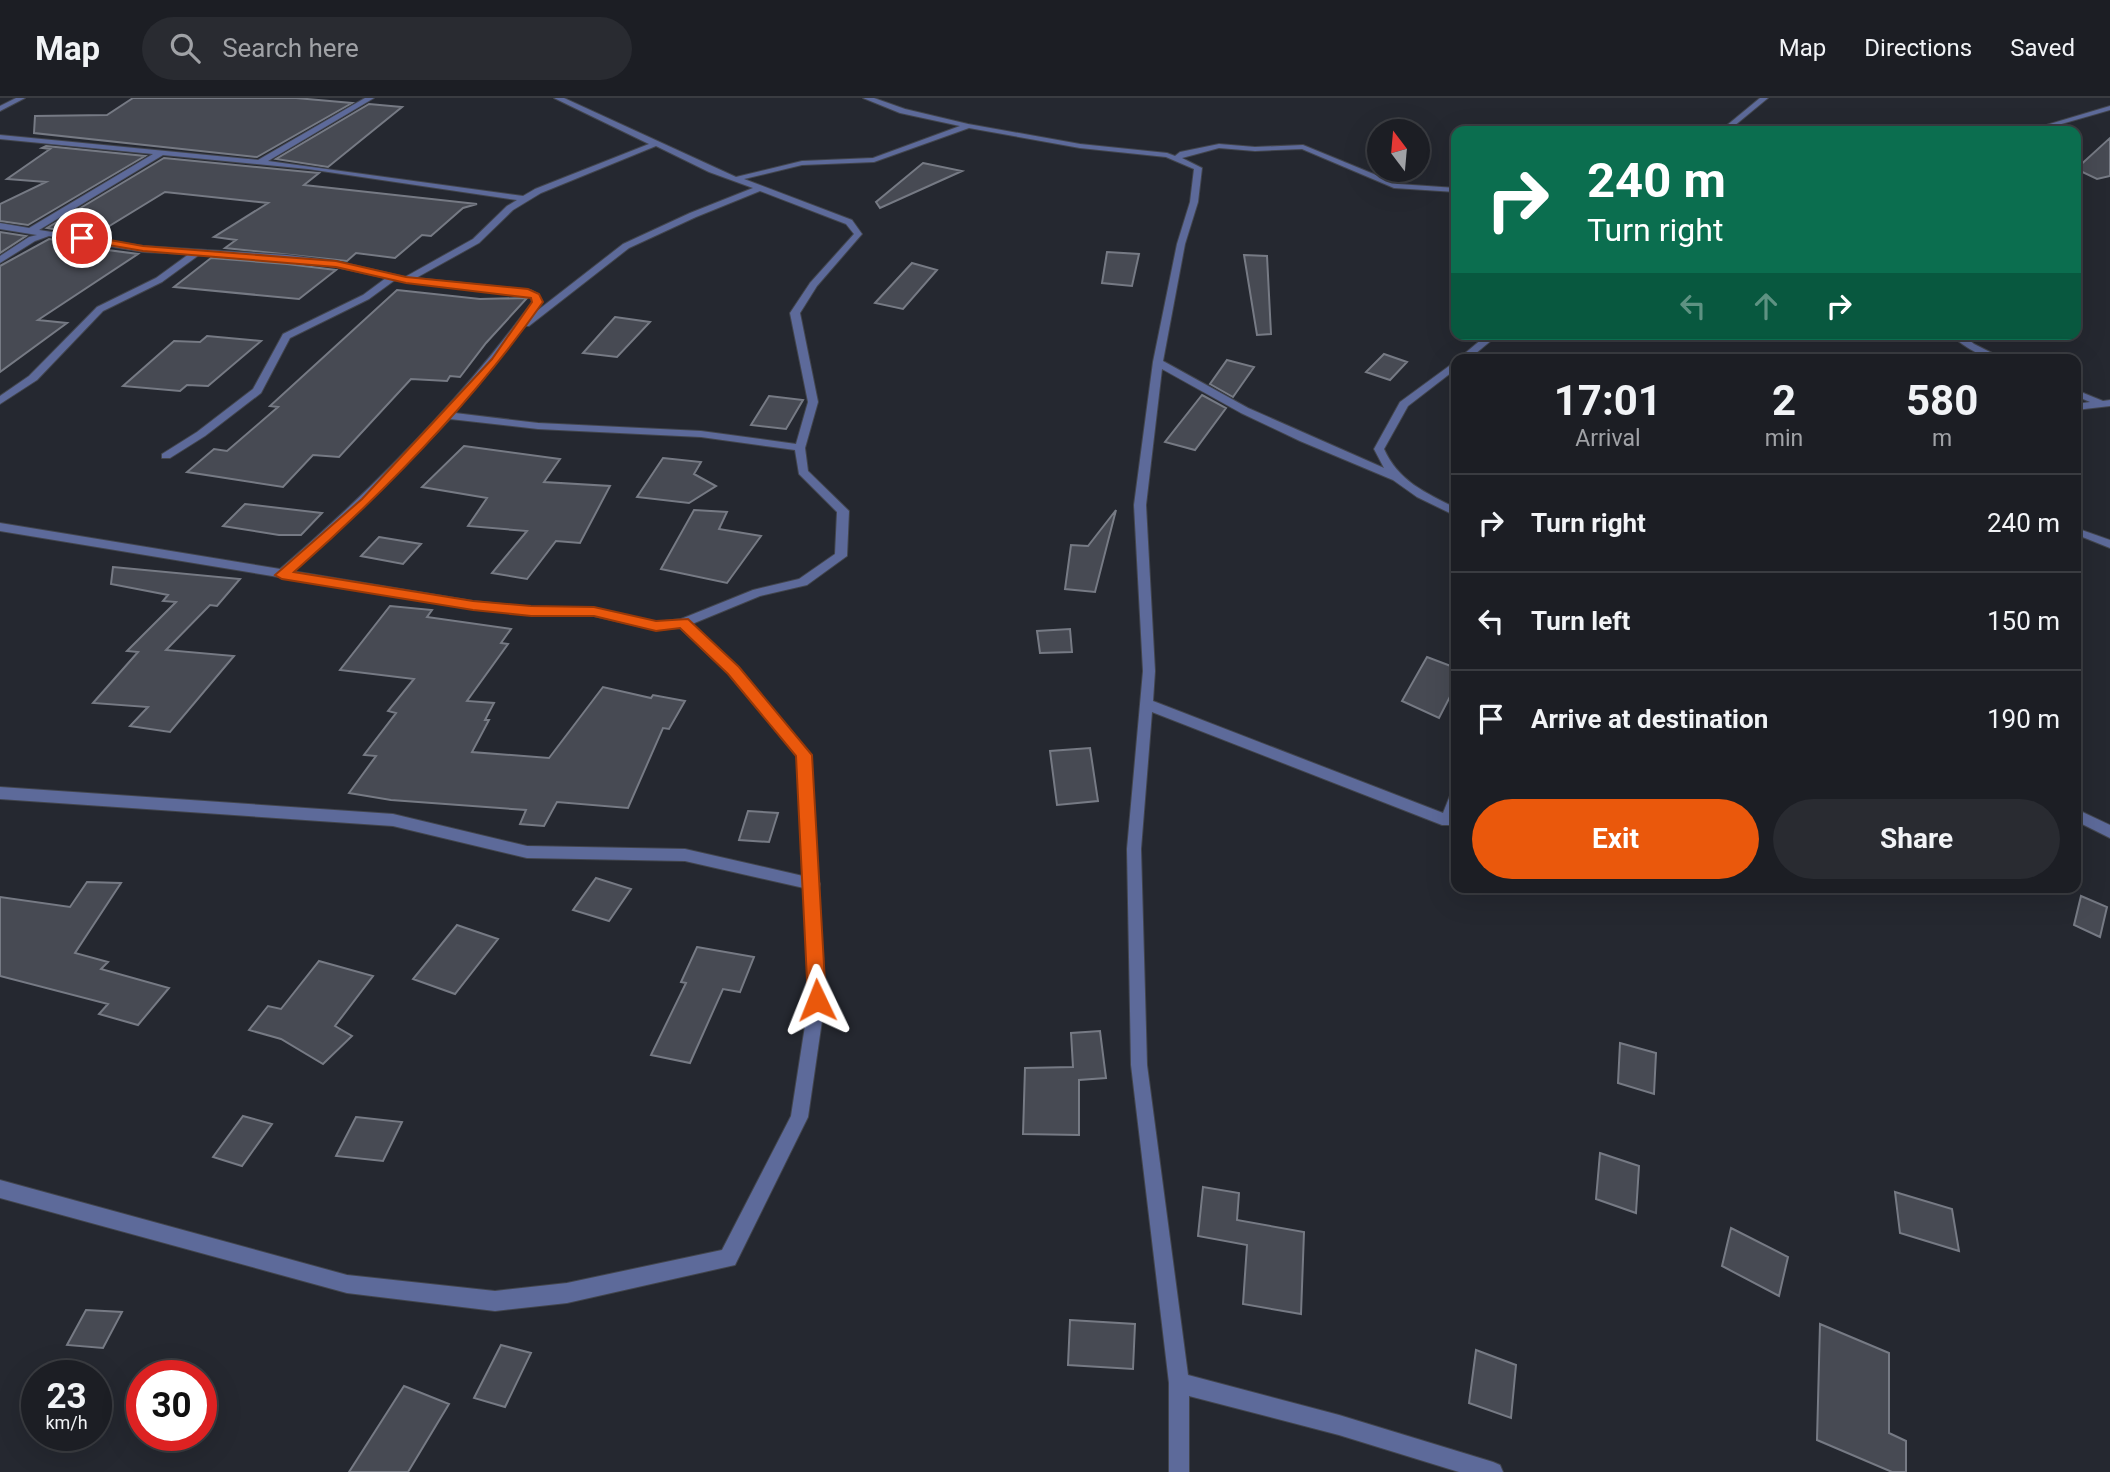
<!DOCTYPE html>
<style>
body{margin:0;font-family:Roboto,sans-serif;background:#292b31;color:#f1f3f6;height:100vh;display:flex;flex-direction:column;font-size:26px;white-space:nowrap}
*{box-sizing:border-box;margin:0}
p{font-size:23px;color:#a0a2a6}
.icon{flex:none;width:38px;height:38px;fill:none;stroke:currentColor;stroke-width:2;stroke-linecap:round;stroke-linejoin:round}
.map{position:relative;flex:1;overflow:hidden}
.details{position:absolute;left:1451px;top:256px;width:630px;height:539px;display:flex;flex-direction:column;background:#1c1e24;border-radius:14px;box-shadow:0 7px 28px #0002,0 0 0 2px #3a3c41}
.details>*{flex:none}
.guide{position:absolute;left:1451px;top:28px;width:630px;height:214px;border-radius:14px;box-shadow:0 7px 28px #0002,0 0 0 2px #3a3c41;background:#0b6e4f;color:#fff;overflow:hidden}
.needle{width:46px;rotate:344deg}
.controls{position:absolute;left:1367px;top:21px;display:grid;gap:14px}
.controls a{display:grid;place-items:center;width:63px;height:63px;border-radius:50%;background:#1c1e24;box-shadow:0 7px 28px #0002,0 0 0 2px #3a3c41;font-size:35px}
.speed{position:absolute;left:21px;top:1262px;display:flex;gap:14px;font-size:35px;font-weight:700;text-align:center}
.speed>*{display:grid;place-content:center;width:91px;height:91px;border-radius:50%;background:#1c1e24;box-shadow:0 7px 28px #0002,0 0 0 2px #3a3c41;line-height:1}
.speed small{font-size:18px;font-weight:400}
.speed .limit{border:10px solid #d22;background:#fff;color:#111}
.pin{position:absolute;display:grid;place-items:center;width:60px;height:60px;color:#fff;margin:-30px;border:4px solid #fff;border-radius:50%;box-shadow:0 2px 7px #0007}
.me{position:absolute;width:77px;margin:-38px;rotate:358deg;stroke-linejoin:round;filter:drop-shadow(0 0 5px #0008)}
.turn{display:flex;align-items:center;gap:24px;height:147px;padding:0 21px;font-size:32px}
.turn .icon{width:91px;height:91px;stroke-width:2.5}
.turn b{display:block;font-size:49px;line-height:60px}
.lanes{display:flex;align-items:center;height:66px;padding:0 21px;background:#0003;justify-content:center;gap:35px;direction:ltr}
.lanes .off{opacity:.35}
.eta{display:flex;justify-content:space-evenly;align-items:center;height:119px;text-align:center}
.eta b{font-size:42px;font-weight:700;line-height:49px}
.cta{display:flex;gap:14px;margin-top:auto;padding:14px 21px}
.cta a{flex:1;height:80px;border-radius:42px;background:#ea580c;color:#fff;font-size:28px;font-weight:700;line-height:80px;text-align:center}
.cta a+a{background:#292b31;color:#f1f3f6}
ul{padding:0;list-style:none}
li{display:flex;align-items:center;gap:21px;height:98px;padding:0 21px;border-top:2px solid #3a3c41}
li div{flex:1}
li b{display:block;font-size:26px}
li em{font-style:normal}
header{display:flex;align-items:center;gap:42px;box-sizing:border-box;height:98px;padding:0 35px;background:#1c1e24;border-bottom:2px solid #3a3c41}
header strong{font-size:33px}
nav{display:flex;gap:38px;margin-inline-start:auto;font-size:24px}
.search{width:490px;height:63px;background:#292b31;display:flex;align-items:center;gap:18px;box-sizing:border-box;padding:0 24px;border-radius:38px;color:#a0a2a6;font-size:26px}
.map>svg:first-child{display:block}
</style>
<header>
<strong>Map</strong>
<div class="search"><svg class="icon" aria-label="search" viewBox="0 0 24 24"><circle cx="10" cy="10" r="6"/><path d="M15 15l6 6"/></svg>Search here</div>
<nav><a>Map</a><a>Directions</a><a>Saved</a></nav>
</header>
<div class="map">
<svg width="2110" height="1374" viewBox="0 0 2110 1374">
<rect width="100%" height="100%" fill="#252830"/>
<path fill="#474a53" stroke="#767a84" stroke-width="2" d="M133 0H296L352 5 257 59 34 35 35 18 107 17Z
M369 6 402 9 328 69 276 61Z
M2110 40V78L2097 81 2076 71Z
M46 48 145 58 28 127 0 123V106L46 84 7 81 50 51 42 50Z
M164 60 308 74 319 75 304 87 477 106 463 110 431 138 422 137 395 160 356 155 347 163 225 150 236 142 214 139 268 105 165 94 93 138 47 130Z
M923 65 962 73 880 110 876 104Z
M0 134 26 138 0 155Z
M49 141 80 146 77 148 138 156 38 222 67 225 0 274V168Z
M1107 154 1139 156 1132 188 1102 185Z
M1244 157 1267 158 1271 236 1257 237Z
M211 160 287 166 336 172 299 201 174 189Z
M912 165 937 172 903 211 875 205Z
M397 192 480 201 527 200 486 245 460 279 450 278 447 283 411 281 339 359 313 357 283 389 187 374 214 351 227 353 278 309 270 308Z
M615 219 650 224 617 259 583 255Z
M207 238 261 243 208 288 187 287 180 293 123 288 174 243 200 244Z
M1384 256 1407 264 1390 282 1366 274Z
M1227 262 1254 269 1233 299 1210 286Z
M1202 297 1226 310 1195 352 1165 344Z
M769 298 803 302 786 331 751 327Z
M464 348 560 361 544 384 610 388 580 445 556 443 527 481 492 475 527 433 468 428 487 400 422 389Z
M663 360 701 364 694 376 716 388 689 405 637 399Z
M245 406 322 415 301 437H279L223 428Z
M694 412 727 414 719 431 761 438 727 485 661 471Z
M1116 412 1095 494 1065 491 1071 447 1088 448Z
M379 439 421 446 403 466 361 458Z
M113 469 240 481 217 508 210 507 166 552 234 558 170 634 130 628 148 609 93 605 138 554 127 553 176 504 163 503 168 497 111 486Z
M390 508 432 512 427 519 511 531 501 545 508 546 467 603 494 605 485 622H489L472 654 549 660 603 589 651 600 653 597 685 603 669 631 663 630 628 710 557 704 544 728 520 726 526 712 391 702 349 695 376 658 364 657 396 615 388 613 414 581 340 572Z
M1070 531 1072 554 1040 555 1037 533Z
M1427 559 1456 570V587L1439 620 1402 603Z
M1090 650 1098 703 1057 707 1050 653Z
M748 713 778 715 769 744 739 742Z
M596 780 631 791 609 823 573 812Z
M87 784 121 785 75 855 108 864 101 871 169 890 138 927 99 916 108 906 0 878V799L70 809Z
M2081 798 2107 809 2100 839 2074 827Z
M457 827 498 841 455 896 413 881Z
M697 849 754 859 740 894 723 891 690 965 651 957 686 885 681 884Z
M319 863 373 878 335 928 352 938 323 966 281 941 249 932 268 908 281 911Z
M1100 933 1106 980 1079 982V1037L1023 1036 1025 970 1073 969 1071 935Z
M1620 945 1656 955 1654 996 1618 985Z
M243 1018 272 1026 242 1068 213 1059Z
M356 1019 402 1024 383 1063 336 1058Z
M1600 1055 1639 1068 1636 1115 1596 1101Z
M1203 1089 1239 1095 1237 1122 1304 1134 1301 1216 1243 1206 1247 1147 1198 1138Z
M1895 1094 1952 1111 1959 1153 1900 1135Z
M1731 1130 1788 1159 1779 1198 1722 1168Z
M86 1212 122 1214 103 1250 67 1247Z
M1070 1222 1135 1226 1133 1271 1068 1267Z
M1820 1226 1889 1255V1335L1906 1343V1374H1892L1817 1342Z
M501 1247 531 1255 505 1309 474 1300Z
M1476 1252 1516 1267 1511 1320 1469 1305Z
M404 1288 449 1306 408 1374H349Z"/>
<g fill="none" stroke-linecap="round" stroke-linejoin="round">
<defs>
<path id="minor" d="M16 0H25L0 13V8Z
M365 0H374L268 63 523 98 535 91 649 46 554 0H564L736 79 802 63 873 60 960 28 900 15 863 0H874L905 11 968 26 1080 46 1167 55 1175 58 1180 54 1219 46 1255 49 1303 47 1398 86 1456 90V94L1394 90 1302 51 1255 53 1219 50 1182 60 1202 70 1198 104 1185 146 1163 263 1248 310 1384 370 1374 351 1400 304 1456 263V271L1408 308 1384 351C1398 383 1426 395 1456 410V418L1417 399 1393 382 1300 343 1241 315 1162 271 1146 407 1155 573 1153 603 1443 715 1451 695 1456 693V718L1452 727H1442L1152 614 1141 751 1147 967 1188 1277 1339 1317 1493 1364 1500 1367 1503 1374H1459L1339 1337 1189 1298V1374H1169V1285L1131 967 1127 751 1143 573 1134 407 1153 264 1177 146 1190 104 1194 71 1166 59 1080 50 969 30 874 64 802 67 744 81 852 122 862 136 817 188 800 215 818 304 805 350 808 373 849 413 847 458 807 487 760 498 692 526 739 570 811 657 818 782 820 786 819 790 825 902 808 1019 735 1167 567 1205 495 1213 347 1195 0 1100V1082L347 1177 495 1193 567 1185 722 1152 791 1018 809 902 804 790 685 763 527 760 393 728 0 701V689L393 716 527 748 685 751 803 778 797 658 729 576 680 530 656 532 594 518 532 517 473 511 0 433V425L280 471C374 390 459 304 532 204L531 199 526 197 395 182 369 201 290 240 261 295 205 338 170 360H162V356L197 334 253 291 283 236 363 197 386 180 336 169 287 163 199 157 162 184 103 213 37 282 0 306V298L29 278 97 209 156 180 189 156 143 154 49 138 35 143 0 165V158L29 139 37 137 0 131V125L29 130 153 56 0 41V37L258 62ZM656 48 709 74 753 90 690 115 623 146 533 216 542 204 538 196 531 192 416 180 479 145 513 112 541 95ZM163 57 308 71 517 102 507 108 473 141 405 179 336 163 287 157 143 148 39 132ZM760 93 846 126 854 136 810 185 790 215 808 304 796 346 701 333 538 325 455 315 524 228H529L629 150 696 119ZM450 321 538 331 701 339 795 352 799 376 837 414 835 456 799 481 753 492 681 521 656 524 594 510 532 509 473 503 292 473 390 383Z
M1760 0H1768L1728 33H1720Z
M2110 8V12L2037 33H2026Z
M1488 236H1499L1469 261H1458Z
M1950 236H1961L1974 246 2004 261C1983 261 1965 250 1950 236Z
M2076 292 2103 303 2110 302V308L2076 312V306L2090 304 2076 298Z
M2076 430 2110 442V450L2080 438 2076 440Z
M2076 711 2110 727V740L2076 723Z"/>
</defs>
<use href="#minor" stroke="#42454d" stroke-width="2"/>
<use href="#minor" fill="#5d6a9a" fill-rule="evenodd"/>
</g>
<path fill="#ea580c" stroke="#983908" stroke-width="2" d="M82 137 143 148 336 163 406 179 528 191 539 196 543 204C472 305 386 393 294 474L473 503 531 508 594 509 656 523 688 521 739 569 812 657 826 902 823 908 817 911 810 908 808 902 796 658 728 576 680 530 656 533 594 518H531L473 512 282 481 275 477 362 401 492 261 532 204 531 200 406 185 336 169 143 153 79 142Z"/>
</svg>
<div class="controls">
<a><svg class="needle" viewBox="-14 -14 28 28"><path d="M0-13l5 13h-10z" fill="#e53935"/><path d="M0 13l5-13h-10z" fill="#a0a2a6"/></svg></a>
</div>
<div class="speed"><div>23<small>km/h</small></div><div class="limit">30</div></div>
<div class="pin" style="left:82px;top:140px;background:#d93025"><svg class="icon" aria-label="arrive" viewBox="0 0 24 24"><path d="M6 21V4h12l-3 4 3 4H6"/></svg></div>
<svg class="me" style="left:817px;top:902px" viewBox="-20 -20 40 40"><path d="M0-17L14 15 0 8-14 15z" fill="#ea580c" stroke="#fff" stroke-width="4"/></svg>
<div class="guide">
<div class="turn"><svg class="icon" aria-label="right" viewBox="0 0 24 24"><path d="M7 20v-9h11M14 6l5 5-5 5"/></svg><div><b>240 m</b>Turn right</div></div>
<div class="lanes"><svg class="icon off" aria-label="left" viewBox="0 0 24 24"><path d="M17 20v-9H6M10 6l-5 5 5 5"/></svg><svg class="icon off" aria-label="ahead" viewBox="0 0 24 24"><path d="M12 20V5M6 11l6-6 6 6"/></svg><svg class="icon" aria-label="right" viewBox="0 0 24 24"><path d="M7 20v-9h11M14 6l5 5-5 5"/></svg></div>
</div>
<section class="details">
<div class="eta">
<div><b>17:01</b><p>Arrival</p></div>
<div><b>2</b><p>min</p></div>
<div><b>580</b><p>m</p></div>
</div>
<ul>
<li><svg class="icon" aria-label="right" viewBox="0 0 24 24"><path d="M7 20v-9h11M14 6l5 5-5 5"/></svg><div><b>Turn right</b></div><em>240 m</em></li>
<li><svg class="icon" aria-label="left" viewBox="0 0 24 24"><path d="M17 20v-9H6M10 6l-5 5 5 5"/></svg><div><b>Turn left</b></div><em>150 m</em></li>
<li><svg class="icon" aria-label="arrive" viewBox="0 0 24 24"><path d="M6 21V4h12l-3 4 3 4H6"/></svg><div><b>Arrive at destination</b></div><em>190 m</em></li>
</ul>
<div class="cta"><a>Exit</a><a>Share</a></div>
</section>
</div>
